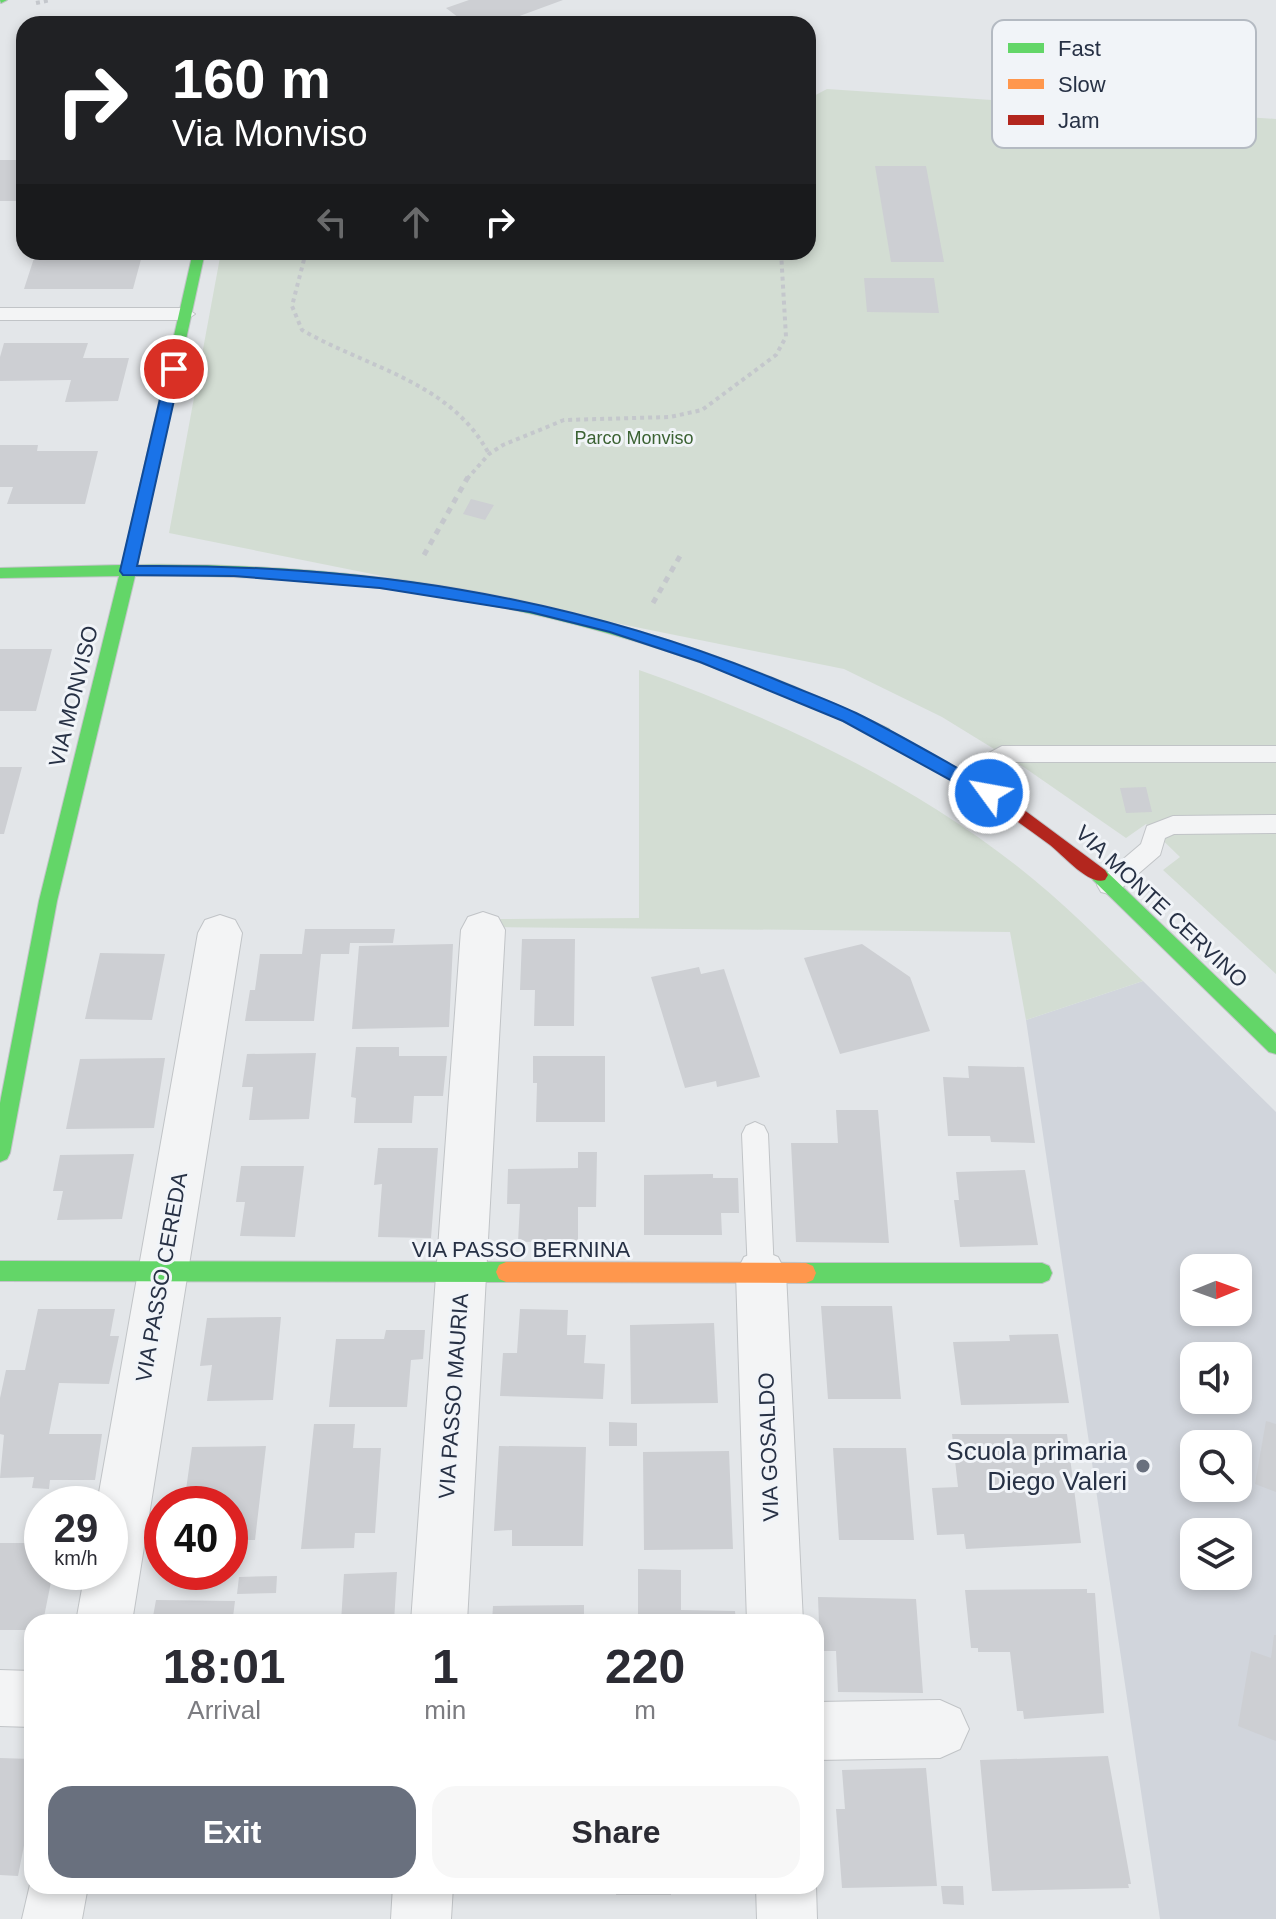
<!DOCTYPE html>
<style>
body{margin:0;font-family:Helvetica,sans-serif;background:#f7f7f7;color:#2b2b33;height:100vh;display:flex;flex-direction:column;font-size:30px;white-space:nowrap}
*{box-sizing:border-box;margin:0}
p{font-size:26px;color:#7c7c81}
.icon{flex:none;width:44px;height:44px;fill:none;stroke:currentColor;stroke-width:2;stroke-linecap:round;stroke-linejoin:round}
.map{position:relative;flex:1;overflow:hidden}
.drawer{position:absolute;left:24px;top:1614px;width:800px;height:280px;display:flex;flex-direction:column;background:#fff;border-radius:24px;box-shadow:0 4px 12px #0003}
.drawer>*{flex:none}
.top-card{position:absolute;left:16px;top:16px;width:800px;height:244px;border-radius:24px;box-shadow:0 4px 12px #0003;background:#202124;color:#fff;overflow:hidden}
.needle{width:52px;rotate:89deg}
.buttons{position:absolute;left:1180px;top:1254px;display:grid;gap:16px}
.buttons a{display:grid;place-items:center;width:72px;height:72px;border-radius:16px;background:#fff;box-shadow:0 4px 12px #0003;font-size:40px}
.speed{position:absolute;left:24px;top:1486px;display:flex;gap:16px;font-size:40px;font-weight:700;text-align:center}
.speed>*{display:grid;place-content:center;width:104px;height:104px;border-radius:50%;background:#fff;box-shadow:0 4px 12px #0003;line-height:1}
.speed small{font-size:20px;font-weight:400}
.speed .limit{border:12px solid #d22;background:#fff;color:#111}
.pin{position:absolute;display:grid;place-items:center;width:68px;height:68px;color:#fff;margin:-34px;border:4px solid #fff;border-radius:50%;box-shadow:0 2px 8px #0007}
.me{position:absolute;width:88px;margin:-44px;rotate:302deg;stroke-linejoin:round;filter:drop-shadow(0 0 6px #0008)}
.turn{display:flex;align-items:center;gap:28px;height:168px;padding:0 24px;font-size:36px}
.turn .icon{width:104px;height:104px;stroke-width:2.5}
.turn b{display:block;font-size:56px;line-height:68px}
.lanes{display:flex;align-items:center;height:76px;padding:0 24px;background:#0003;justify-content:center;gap:40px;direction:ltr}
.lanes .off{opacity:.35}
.eta{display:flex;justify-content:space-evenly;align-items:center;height:136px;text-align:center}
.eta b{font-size:48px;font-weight:800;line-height:56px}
.primary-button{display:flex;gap:16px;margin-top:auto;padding:16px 24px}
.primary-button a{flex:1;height:92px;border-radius:24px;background:#69707e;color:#fff;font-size:32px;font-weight:800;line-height:92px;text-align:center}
.primary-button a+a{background:#f7f7f7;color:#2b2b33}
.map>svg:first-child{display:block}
</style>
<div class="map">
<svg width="1276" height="1919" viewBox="0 0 1276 1919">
<rect width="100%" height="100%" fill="#e3e6e9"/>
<path fill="#d1d5dc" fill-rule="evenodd" d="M1143 981 1276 1112V1919H1160L1026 1020ZM1194 1268H1238V1312H1194ZM1194 1356H1238V1400H1194ZM1194 1444H1238V1488H1194ZM1194 1532H1238V1576H1194Z"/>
<path fill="#d3ddd3" d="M827 89 1276 119V974L1163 870 1180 857 1146 824 1126 838 1025 768 942 717 844 669 169 533 221 252H808V99Z
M639 670C772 717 906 779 1017 866 1062 901 1102 942 1143 981L1026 1020 1010 932 492 927V919L639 918Z"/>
<path fill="#cdcfd3" d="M469 0H563L498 24H467L446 8Z
M0 160H24V201H0Z
M875 166H926L944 262H891Z
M36 252H143L133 289H24Z
M864 278H934L939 313 867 312Z
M4 343H88L83 358H129L118 401 65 402 71 380 0 381V357Z
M0 445H38L37 451H98L85 504H7L13 487H0Z
M471 499 494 505 485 520 463 514Z
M0 649H52L36 711H0Z
M0 767H22L4 834H0Z
M1146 787 1152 812 1126 813 1120 788Z
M305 929H395L393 943H350L349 954H321L314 1021H245L250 990H255L260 954H302Z
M522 939H575L574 1026H534L535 990H520Z
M453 944 449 1027 352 1029 359 946Z
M862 944 910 977 930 1031 840 1054 804 958Z
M100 953 165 954 152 1020 85 1019Z
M699 967 701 974 724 969 760 1077 717 1087 716 1081 685 1088 651 977Z
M356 1047H399V1056H447L443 1096H414L412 1123H354L356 1098 351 1097Z
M316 1053 309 1119 249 1120 253 1087H242L247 1054Z
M533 1056H605V1122H536L537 1083H533Z
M165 1058 154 1128 66 1129 80 1059Z
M968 1066 1024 1067 1035 1143 991 1142 990 1136H948L943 1077 969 1078Z
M836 1110H878L889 1243 796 1242 791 1143H838Z
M378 1148H438L431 1238 378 1237 382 1184 374 1185Z
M578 1152H597L596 1207H578V1241L518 1242 520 1204H507L508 1169 578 1168Z
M134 1154 122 1219 57 1220 63 1191H53L60 1155Z
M241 1166H304L295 1237 240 1236 245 1202H236Z
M1025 1170 1038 1245 960 1247 954 1200H959L956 1172Z
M713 1174V1178H738L739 1213H721L722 1235H644V1175Z
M821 1306H892L901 1399H828Z
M38 1309H115L110 1336H119L109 1384 59 1383 49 1434H102L95 1480H50L49 1489 32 1488 34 1477 0 1478 4 1435 0 1434V1398L6 1370H25Z
M520 1309 568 1310 567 1335H586L584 1363 605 1364 603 1399 500 1396 503 1353H517Z
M281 1317 273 1400 207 1401 212 1365 200 1366 207 1318Z
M714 1323 718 1403 631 1404 630 1325Z
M386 1330H425L423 1359 411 1360 407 1407H329L336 1339H384Z
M1058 1334 1069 1403 961 1405 953 1342 1010 1341 1009 1335Z
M1266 1421 1276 1424V1492L1255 1484Z
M609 1422 637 1423V1446H609Z
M314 1424H355L353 1448H381L375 1533H355L354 1548 301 1549Z
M952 1434H1067L1081 1543 966 1549 964 1534 937 1535 932 1488 958 1487Z
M266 1446 255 1540H230V1504H184L192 1447Z
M499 1446 586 1447 583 1546H512V1530L494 1531Z
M833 1448H906L914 1540H839Z
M729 1451 733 1549 644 1550 643 1452Z
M0 1543H42V1572H53L43 1622H32V1630H0Z
M638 1569 681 1570V1610L735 1611 736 1622H638Z
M397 1572 394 1622H341L344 1574Z
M277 1576 276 1593 237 1594 239 1577Z
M1087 1589V1593H1095L1104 1713 1024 1719 1023 1711H1017L1010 1652H978V1648H971L965 1590Z
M818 1597 916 1599 923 1693 838 1692 836 1651H820Z
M156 1600 235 1601 233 1617H265L264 1622H152Z
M584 1605V1622H492L493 1606Z
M1274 1635H1276V1741L1238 1726 1251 1651 1271 1658Z
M1108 1756 1131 1884H1128L1129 1888 992 1891 980 1760Z
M0 1758 32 1759V1805L18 1876 0 1875Z
M926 1768 937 1886 842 1888 836 1809H845L842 1770Z
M617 1886H671V1895H616Z
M941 1886H963L964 1905 943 1904Z"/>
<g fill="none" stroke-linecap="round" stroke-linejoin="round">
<defs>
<path id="lane" d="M0 308H186L195 314 186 320H0Z
M1002 746H1276V762H1006C991 771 972 789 955 783L952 777 955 771Z
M1276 815V833L1174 834 1165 838 1160 855 1117 892 1109 894 1101 892 1097 885 1101 878 1141 844 1147 826 1173 816Z
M755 1122 764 1126 768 1134 774 1273 771 1282 761 1286 751 1282 748 1273 742 1134 746 1126Z"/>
<path id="street" d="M483 912 498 917 505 930 467 1622H411L461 930 468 917Z
M220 915 235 920 242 933 132 1622H76L85 1572H110V1504H97L198 933 205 920Z
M761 1250 778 1257 786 1273 803 1622H747L736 1273 744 1257Z
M0 1670 32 1671V1727L0 1726Z
M940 1700 960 1709 969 1729 960 1749 940 1758 816 1760V1702Z
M32 1876V1886H88L82 1919H22Z
M393 1886H453L451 1919H391Z
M756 1886H816L817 1919H757Z"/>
<path id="fast" d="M0 0H7L1 3Z
M193 252H205L137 565C410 562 643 610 889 729L891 733 889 737H877C633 618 406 572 135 576L57 901 10 1153 7 1159 0 1162V1103L39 901 119 576 0 578V568L122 565Z
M1099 868 1105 870 1276 1034V1054L1269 1052 1093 880 1090 875 1093 870Z
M0 1261 506 1262 513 1265 516 1272 513 1279 506 1282 0 1281Z
M806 1263H1042L1049 1266 1052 1273 1049 1280 1042 1283H806L799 1280 796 1273 799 1266Z"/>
<path id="slow" d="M506 1262 806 1263 813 1266 816 1273 813 1280 806 1283 506 1282 499 1279 496 1272 499 1265Z"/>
<path id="jam" d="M883 727 1001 793 1105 870 1108 875 1105 880C1089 886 1063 855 1050 845 996 804 937 769 877 737L875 733 877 729Z"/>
</defs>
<use href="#lane" stroke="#c1c4c7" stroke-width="2"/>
<use href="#street" stroke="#c1c4c7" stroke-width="2"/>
<use href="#fast" stroke="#c1c4c7" stroke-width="2"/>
<use href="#slow" stroke="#c1c4c7" stroke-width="2"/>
<use href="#jam" stroke="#c1c4c7" stroke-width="2"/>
<path stroke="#c4c7cc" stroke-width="4" stroke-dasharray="4 4" stroke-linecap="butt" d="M36 3 51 0
M306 252 292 306 302 330C368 368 451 382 489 454
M467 479 489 454 503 445 564 420 670 417 702 410 776 355 786 337 781 252"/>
<path stroke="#c4c7cc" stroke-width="5" stroke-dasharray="6 6" stroke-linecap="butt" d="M424 555 468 477
M653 603 680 556"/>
<use href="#lane" fill="#f3f4f5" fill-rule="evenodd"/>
<use href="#street" fill="#f3f4f5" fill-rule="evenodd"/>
<use href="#fast" fill="#63d668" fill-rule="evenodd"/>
<use href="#slow" fill="#ff974d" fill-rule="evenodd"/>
<use href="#jam" fill="#b3261e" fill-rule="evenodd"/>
</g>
<path fill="#1a73e8" stroke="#114b97" stroke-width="2" d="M174 365 181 369 137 566C360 564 565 594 772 678 800 690 829 700 856 713 903 736 949 764 995 789L997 793 995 798H983L843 721 700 662 610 632 530 612 380 588 234 576 123 575 120 571 167 369Z"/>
<circle fill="#69707e" stroke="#f1f4f8" stroke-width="3" cx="1143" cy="1466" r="8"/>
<g text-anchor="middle" stroke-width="6" stroke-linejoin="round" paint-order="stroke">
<g font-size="18" fill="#3b6233" stroke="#f1f4f8">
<text x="634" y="444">Parco Monviso</text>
</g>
<g font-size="22" fill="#273145" stroke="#f1f4f8">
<text transform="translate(73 696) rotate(-76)" y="8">VIA MONVISO</text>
<text transform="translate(1162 906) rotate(43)" y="8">VIA MONTE CERVINO</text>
<text x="521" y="1257">VIA PASSO BERNINA</text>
<text transform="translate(161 1277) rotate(-80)" y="8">VIA PASSO CEREDA</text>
<text transform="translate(453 1396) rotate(-86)" y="8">VIA PASSO MAURIA</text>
<text transform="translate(768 1447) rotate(-92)" y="8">VIA GOSALDO</text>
</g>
<g font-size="26" fill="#273145" stroke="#f1f4f8" text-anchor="end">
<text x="1127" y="1460">Scuola primaria<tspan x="1127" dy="30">Diego Valeri</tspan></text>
</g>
</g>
<rect x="992" y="20" width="264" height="128" rx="12" fill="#f1f4f8" stroke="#b4bac2" stroke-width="2"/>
<rect x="1008" y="43" width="36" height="10" fill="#63d668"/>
<rect x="1008" y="79" width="36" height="10" fill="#ff974d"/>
<rect x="1008" y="115" width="36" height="10" fill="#b3261e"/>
<g font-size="22" fill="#273145">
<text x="1058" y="56">Fast</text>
<text x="1058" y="92">Slow</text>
<text x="1058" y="128">Jam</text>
</g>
</svg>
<div class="buttons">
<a><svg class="needle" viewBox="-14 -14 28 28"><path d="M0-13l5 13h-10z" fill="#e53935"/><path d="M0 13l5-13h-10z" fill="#7c7c81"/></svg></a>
<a><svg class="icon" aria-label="sound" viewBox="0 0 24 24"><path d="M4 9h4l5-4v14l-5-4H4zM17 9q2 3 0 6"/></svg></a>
<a><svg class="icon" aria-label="search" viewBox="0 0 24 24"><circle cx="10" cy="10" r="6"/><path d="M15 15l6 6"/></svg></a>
<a><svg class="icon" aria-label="layers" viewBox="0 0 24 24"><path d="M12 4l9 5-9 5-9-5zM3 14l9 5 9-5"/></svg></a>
</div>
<div class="speed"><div>29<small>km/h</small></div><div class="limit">40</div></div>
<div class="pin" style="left:174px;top:369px;background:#d93025"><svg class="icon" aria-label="arrive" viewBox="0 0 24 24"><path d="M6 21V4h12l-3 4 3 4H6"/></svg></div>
<svg class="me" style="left:989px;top:793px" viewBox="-20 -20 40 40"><circle r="17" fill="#1a73e8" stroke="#fff" stroke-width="3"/><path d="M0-11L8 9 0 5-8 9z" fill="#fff"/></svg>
<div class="top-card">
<div class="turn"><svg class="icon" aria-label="right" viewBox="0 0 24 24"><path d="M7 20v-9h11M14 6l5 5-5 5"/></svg><div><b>160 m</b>Via Monviso</div></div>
<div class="lanes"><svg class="icon off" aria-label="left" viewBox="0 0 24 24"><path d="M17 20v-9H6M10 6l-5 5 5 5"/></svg><svg class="icon off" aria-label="ahead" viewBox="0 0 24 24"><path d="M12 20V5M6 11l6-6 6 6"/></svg><svg class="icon" aria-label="right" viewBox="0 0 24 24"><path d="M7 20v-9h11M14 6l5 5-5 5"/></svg></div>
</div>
<section class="drawer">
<div class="eta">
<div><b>18:01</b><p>Arrival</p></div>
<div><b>1</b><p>min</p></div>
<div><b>220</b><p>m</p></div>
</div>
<div class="primary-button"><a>Exit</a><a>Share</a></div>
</section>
</div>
